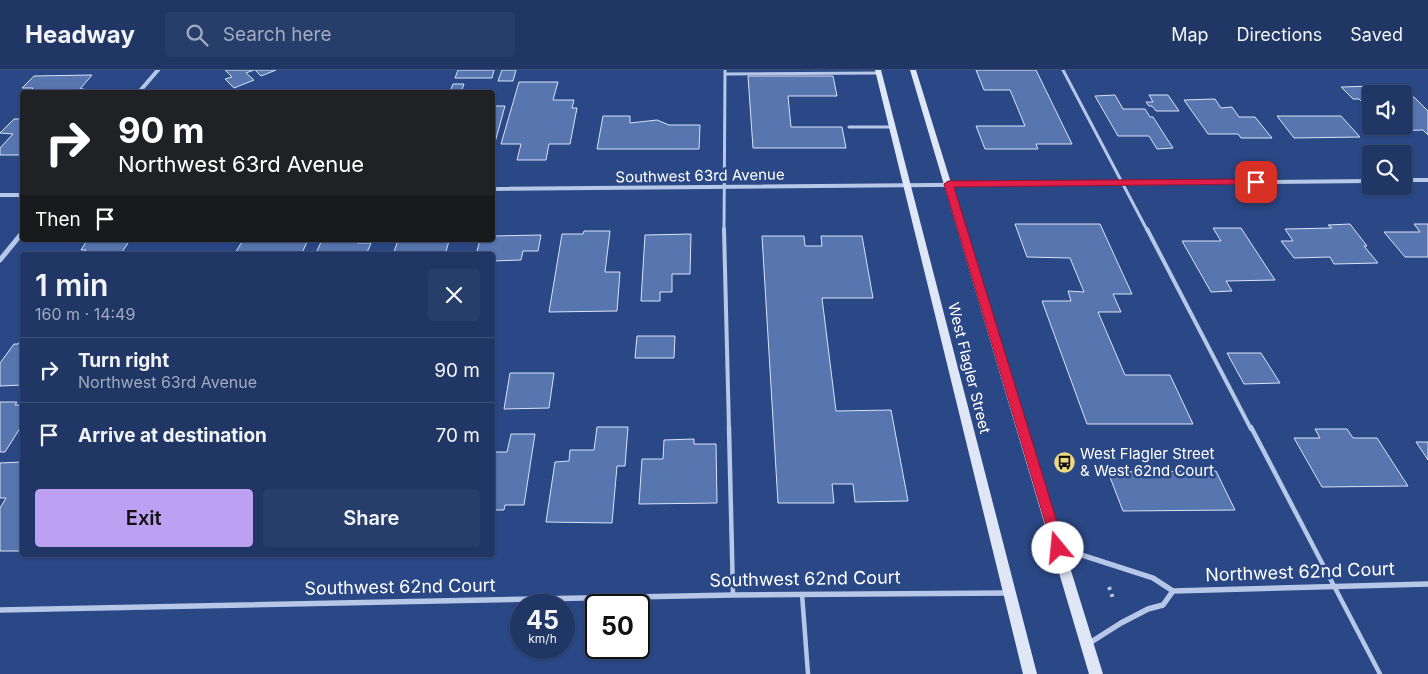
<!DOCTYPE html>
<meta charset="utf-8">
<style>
body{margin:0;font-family:Inter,sans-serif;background:#283e6a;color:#f1f3f6;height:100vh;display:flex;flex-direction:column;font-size:19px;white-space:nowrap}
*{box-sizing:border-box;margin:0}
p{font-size:16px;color:#a2abbf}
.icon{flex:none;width:28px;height:28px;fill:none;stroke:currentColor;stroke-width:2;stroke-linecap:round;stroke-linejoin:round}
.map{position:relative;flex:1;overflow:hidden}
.details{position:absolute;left:20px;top:182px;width:475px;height:305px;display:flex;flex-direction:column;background:#203664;border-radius:5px;box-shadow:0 1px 4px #0004,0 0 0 1px #3d5078}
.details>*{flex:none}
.guide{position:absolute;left:20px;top:20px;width:475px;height:152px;border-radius:5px;box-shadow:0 1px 4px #0004,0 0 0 1px #3d5078;background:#202124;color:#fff;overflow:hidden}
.tools{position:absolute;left:1362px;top:15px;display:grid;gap:10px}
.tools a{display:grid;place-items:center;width:50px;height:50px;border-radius:5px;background:#203664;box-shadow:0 1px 4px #0004,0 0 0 1px #3d5078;font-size:25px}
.speed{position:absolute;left:510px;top:524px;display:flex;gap:10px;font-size:25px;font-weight:700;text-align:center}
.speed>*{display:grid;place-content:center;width:65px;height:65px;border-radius:50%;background:#203664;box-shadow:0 1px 4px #0004,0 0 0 1px #3d5078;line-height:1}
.speed small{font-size:12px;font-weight:400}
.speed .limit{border:2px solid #111;border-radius:8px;background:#fff;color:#111}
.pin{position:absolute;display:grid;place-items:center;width:42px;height:42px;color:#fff;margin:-21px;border-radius:10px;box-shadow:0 2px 8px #0006}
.me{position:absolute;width:55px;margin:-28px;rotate:343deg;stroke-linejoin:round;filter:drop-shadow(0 0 4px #0008)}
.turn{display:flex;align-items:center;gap:18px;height:105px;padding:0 15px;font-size:22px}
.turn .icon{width:65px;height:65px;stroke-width:2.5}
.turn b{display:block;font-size:35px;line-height:42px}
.then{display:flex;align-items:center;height:48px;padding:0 15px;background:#0003;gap:10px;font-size:19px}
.round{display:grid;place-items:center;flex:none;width:52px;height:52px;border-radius:5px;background:#283e6a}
.overview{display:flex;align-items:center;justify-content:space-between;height:85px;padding:0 15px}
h1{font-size:30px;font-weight:600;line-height:38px}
.action{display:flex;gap:10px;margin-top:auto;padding:10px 15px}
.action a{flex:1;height:58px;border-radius:5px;background:#bca0f2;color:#111;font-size:20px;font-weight:600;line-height:58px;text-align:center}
.action a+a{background:#283e6a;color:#f1f3f6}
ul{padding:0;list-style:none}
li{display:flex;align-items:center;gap:15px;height:65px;padding:0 15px;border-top:1px solid #3d5078}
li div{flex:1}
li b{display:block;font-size:19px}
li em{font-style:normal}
header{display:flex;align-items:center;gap:30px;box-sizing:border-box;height:70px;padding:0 25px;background:#203664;border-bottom:1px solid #3d5078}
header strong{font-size:24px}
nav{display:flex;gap:28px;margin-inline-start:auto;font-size:18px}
.search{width:350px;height:45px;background:#283e6a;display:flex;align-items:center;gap:12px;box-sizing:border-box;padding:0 18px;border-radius:5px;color:#a2abbf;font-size:19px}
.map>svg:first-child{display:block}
</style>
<header>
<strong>Headway</strong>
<div class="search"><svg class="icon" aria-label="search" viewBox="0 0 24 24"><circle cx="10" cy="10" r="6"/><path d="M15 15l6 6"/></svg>Search here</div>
<nav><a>Map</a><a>Directions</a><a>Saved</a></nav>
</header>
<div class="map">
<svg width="1428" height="604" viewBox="0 0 1428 604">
<rect width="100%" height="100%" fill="#2b4886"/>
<path fill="#5775af" stroke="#d9e3f6" d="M225 0H254L246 3 254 10 234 18 225 9 232 7Z
M255 0H276L261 6Z
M458 0H494L492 8H455Z
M502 0H516L513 11H498Z
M976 0H1036L1072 74H1036L1038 79H985L976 56H1025L1010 20H984Z
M92 5 80 19H84L80 22H29L33 18H22L34 6Z
M748 6H833L837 26H788L791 57H842L846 78H753Z
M519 12H558L553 30H574L572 38H577L570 74H549L546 90H517L521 74H501Z
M453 14H464L461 22H450Z
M1375 16 1381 23 1371 24V41L1359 29H1353L1341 17Z
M1115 25 1123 39H1145L1150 47H1153L1173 78 1157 79 1149 66H1118L1095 26Z
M1149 25H1168L1179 41H1156L1152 36H1149L1146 32H1153Z
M1404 27H1414L1428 41V65L1423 60 1390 61 1386 56H1404Z
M1215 29 1221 38 1232 37 1239 47H1255L1272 68H1241L1238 64H1208L1184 30Z
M492 36H505L494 76H492Z
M603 46H630V53L657 50 669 55H700L699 79H597Z
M1277 46H1341L1360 67 1294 68Z
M14 49H22V85H0V78L13 64 0 63Z
M1015 154H1100L1132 224H1113L1121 242H1098L1125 305H1170L1193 354H1087L1042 231H1071L1068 221 1084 222 1070 188 1027 187Z
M1350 154 1367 176H1364L1378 193 1334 194 1330 187 1294 188 1281 171H1293L1285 159 1332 158 1328 155Z
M1414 154H1428V187H1405L1384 162H1420Z
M1213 158H1241L1275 210 1226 211 1232 221 1211 222 1182 171H1221Z
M584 161H610L605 202H620L617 241 549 242 562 164H583Z
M691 164 690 204H672V222H660V231H641L645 165Z
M541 165 538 181H523L521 190 492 191V185H476L480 170H492V166Z
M762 166H804L805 176H822L821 166H862L873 228H822L836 341 891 340 908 431 855 432 853 414H832L834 433H778Z
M93 170H130L120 185H82L86 180H81L86 172H91Z
M243 170H308L301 185H234Z
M322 170H358L357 173H371L366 185H315Z
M398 170H433L449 171 445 185H393Z
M637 266H675L674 288H635Z
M22 269V315L0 316V293L14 274H18Z
M1227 283H1261L1280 313 1244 314Z
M510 303H554L549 338 504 339Z
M0 332H17L15 335H22V355L5 382H0Z
M597 357H628L625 396H617L612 453 546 452 555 392 569 391 570 380H594Z
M1315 359H1347L1353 368H1377L1408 416 1322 417 1294 368H1320Z
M511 364H535L524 435H505L504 440H492V382H507Z
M694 369V374H716L717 433 639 434 642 389H663L664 370Z
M1416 372H1428V390Z
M22 392V481H0V438L6 428H0V393Z
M1216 401 1235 440 1123 441 1108 402Z"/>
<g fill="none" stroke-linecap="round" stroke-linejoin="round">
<path stroke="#b6c7e7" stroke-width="4" stroke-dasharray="3 4.5" stroke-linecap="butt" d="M1109 517 1114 531"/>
<path stroke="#b6c7e7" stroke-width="3" d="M1063 0 1147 160
M725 4 879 3
M849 57H893
M724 160 725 0"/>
<path stroke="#b6c7e7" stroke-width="4" d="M724 159 729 359
M1147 159 1251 359"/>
<path stroke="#b6c7e7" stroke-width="4.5" d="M729 357 733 525
M1251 357 1380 604
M802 524 808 604"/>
<path stroke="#b6c7e7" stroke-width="4" d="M139 22 158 0
M1404 110H1428
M492 119 1371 111
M0 125H22"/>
<path stroke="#b6c7e7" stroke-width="5" d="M0 190 22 163"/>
<path stroke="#b6c7e7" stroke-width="5.5" d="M1060 478 1153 508 1173 521 1428 514
M0 540 733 525 1009 523
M1088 574 1121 553 1148 539 1163 535 1173 521"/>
<path fill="#dfe7f7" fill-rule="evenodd" d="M875 0H881L1037 604H1023Z
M910 0H916L1103 604H1089Z"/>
</g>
<path fill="#e11d48" stroke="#92132f" d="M1256 109 1261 112 1260 114 954 117 1065 478 1063 482 1058 484 1054 482 944 114 948 111Z"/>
<defs>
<symbol id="bus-disc" viewBox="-11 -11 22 22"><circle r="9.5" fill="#edda7e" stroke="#2b4886"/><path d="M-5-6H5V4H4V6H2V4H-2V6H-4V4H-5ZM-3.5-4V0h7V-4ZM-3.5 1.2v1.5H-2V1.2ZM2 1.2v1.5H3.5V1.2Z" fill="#111"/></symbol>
</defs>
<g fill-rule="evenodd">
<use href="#bus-disc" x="1052" y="380" width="25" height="25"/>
</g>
<g text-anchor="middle" stroke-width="5" stroke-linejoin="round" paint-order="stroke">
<g font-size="15" fill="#fff" stroke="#2b4886">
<text transform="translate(700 106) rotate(-1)" y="5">Southwest 63rd Avenue</text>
<text transform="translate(969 298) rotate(76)" y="5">West Flagler Street</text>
</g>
<g font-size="15" fill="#fff" stroke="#2b4886" text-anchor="start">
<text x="1080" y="389">West Flagler Street<tspan x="1080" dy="17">&amp; West 62nd Court</tspan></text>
</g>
<g font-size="18" fill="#fff" stroke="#2b4886">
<text transform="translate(1300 502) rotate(-2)" y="6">Northwest 62nd Court</text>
<text transform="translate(805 509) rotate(-1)" y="6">Southwest 62nd Court</text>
<text transform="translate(400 517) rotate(-1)" y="6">Southwest 62nd Court</text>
</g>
</g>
</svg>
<div class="tools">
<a><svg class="icon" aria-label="sound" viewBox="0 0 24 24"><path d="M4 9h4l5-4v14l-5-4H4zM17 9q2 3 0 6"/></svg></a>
<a><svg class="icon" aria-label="search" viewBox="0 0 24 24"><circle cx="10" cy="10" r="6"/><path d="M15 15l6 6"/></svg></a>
</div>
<div class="speed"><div>45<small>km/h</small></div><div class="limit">50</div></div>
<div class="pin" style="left:1256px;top:112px;background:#d93025"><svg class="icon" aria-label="arrive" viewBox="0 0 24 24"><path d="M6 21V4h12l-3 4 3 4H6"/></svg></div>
<svg class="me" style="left:1058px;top:478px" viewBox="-20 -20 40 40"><circle r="19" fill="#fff"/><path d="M0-13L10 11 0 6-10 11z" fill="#e11d48"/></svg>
<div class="guide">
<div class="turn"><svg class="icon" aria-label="right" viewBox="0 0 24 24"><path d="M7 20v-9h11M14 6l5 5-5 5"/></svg><div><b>90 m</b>Northwest 63rd Avenue</div></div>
<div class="then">Then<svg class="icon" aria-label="arrive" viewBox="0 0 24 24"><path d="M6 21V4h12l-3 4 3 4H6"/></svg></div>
</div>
<section class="details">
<div class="overview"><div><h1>1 min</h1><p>160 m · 14:49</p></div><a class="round"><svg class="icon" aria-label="close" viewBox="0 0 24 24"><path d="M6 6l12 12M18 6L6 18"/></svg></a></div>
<ul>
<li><svg class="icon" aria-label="right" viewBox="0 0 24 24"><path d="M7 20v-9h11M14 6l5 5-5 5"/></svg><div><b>Turn right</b><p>Northwest 63rd Avenue</p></div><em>90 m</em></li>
<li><svg class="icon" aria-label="arrive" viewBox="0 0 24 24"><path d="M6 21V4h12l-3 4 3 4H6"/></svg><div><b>Arrive at destination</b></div><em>70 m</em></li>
</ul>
<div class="action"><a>Exit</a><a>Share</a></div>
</section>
</div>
